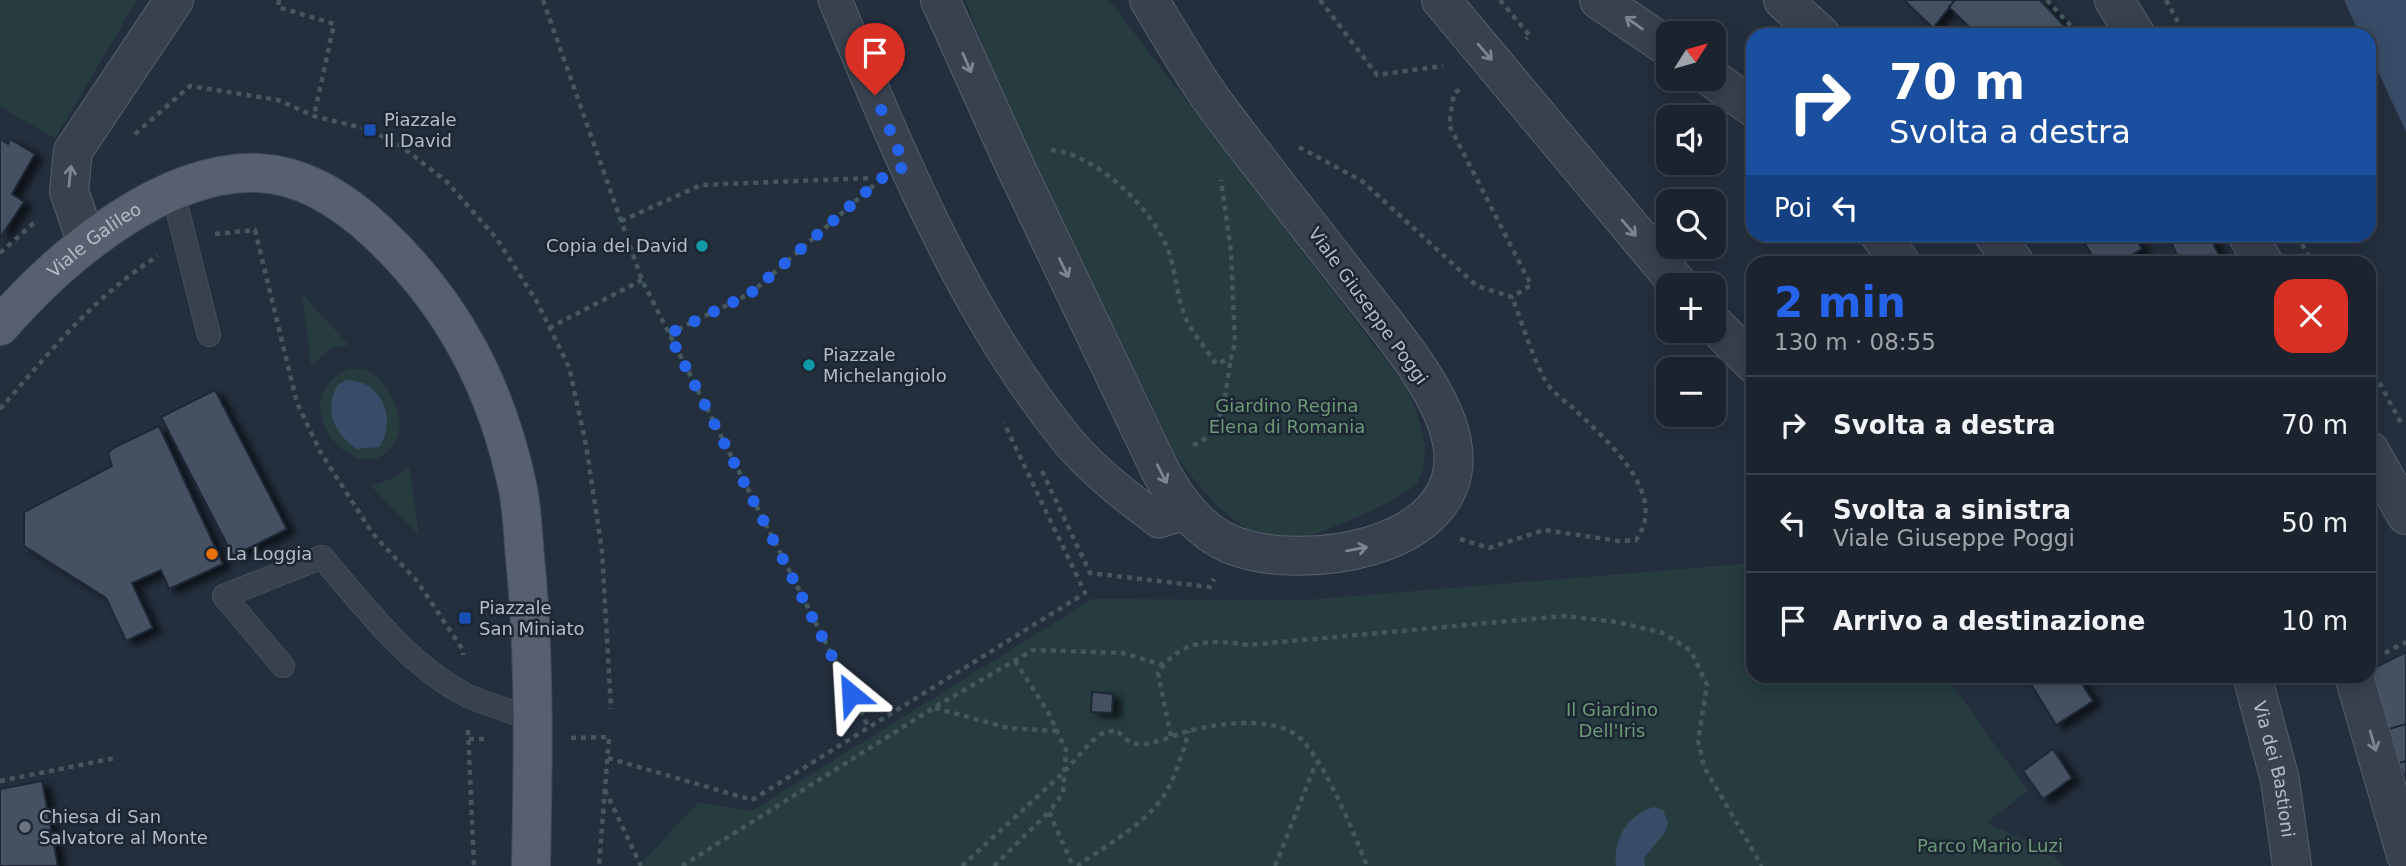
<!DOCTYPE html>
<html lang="it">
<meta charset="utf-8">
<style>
body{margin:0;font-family:"DejaVu Sans",sans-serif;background:#282f3a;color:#f1f3f6;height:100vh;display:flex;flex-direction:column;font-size:26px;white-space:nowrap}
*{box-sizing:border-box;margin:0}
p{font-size:23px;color:#a0a4aa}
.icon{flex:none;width:38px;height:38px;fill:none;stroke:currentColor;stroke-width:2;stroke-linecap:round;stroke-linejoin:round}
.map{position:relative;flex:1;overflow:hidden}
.drawer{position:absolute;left:1746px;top:256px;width:630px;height:427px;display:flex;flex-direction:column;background:#1b232e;border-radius:21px;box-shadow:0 4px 18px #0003,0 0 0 2px #39404a}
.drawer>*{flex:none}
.guide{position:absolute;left:1746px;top:28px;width:630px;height:214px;border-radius:21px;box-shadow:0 4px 18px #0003,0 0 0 2px #39404a;background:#1a4fa0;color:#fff;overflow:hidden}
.needle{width:46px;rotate:53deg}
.fabs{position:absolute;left:1656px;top:21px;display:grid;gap:14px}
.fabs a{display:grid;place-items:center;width:70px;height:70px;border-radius:14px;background:#1b232e;box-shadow:0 4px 18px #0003,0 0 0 2px #39404a;font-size:35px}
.pin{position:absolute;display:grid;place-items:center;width:60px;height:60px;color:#fff;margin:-72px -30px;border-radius:50% 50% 50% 0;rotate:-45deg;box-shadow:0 0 7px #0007}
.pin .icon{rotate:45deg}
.me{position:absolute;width:77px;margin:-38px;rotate:333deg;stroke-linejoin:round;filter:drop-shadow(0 0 5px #0008)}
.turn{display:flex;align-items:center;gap:24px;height:147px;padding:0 28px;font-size:32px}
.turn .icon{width:91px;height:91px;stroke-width:2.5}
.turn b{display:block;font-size:49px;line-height:60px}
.then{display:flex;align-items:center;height:66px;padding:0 28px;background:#0003;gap:14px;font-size:26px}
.round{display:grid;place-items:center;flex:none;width:74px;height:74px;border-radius:21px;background:#282f3a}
.summary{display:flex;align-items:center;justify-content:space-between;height:119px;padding:0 28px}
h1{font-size:42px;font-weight:600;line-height:52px;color:#2563eb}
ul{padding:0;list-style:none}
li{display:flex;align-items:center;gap:21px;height:98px;padding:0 28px;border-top:2px solid #39404a}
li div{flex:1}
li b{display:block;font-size:26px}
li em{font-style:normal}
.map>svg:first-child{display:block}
</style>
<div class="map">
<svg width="2406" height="866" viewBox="0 0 2406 866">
<defs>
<filter id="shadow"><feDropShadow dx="8" dy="4.5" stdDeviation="3.5" flood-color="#0009"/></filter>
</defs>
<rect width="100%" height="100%" fill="#242f3e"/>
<path fill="#263c3f" d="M0 0H137L55 138 0 107Z
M965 0H1109L1406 387C1418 413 1435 455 1417 483 1408 497 1315 537 1297 539 1289 541 1273 541 1265 538 1225 521 1201 489 1176 456L999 86Z
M302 294 349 345 334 347 311 365Z
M349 369C353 369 361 368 365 370 387 377 407 417 397 438 366 504 274 401 349 369Z
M409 466 419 535 371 486 398 476Z
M1753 563 1754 676H1946L2028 791 1987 822C2014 838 2042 843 2064 866H638L699 802 752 811 1092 599 1307 600Z"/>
<path fill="#394c67" d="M2344 0H2406V132L2370 54V35H2360Z
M346 380C382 380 398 420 379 447L356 449C334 432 323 411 338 385Z
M1654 807 1663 810 1668 823 1666 831 1644 858 1645 866H1616C1613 839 1627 815 1654 807Z"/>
<path fill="#455162" stroke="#1f2835" stroke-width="2" filter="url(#shadow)" d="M1904 0H1955L1933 28Z
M1955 0H2040L2073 35H1977L1949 7Z
M0 139 8 144 10 139 35 154 12 194 24 202 0 238Z
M2079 234H2133L2142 249 2119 262H2096Z
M2209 234 2222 262H2180L2168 235Z
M215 390 287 529 233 556 161 417Z
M159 426 223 564 169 589 161 570 132 583 153 628 126 641 106 598 24 546V512L112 466 108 453 113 448Z
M2406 652V724L2389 729 2370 670Z
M2026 676H2077L2093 701 2056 725Z
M1092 692 1113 694 1112 713 1091 712Z
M2406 724V761L2399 763 2389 729Z
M2053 749 2072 778 2043 799 2023 771Z
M2406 761V781L2399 763Z
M42 781 58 866H0V789Z"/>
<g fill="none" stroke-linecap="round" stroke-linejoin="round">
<defs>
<path id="service" d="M173 193 209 335
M283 666 224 596 322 557C365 607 407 664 466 695 487 705 511 711 533 719"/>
<path id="pedestrian" d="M835 0C899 152 962 311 1068 441 1094 472 1127 497 1159 521L1188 512"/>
<g id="minor">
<path d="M940 0 1014 164 1159 468C1175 499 1197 530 1230 544 1298 573 1464 551 1453 449 1447 392 1381 320 1347 275 1302 217 1257 161 1214 103 1190 70 1170 34 1149 0"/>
<path d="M1441 0 1679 285"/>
<path d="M1599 0 1668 47"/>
<path d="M1783 0 1821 35"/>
<path d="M2114 0 2136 35"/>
<path d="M1713 79 1754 108"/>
<path d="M1879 234 1900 262"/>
<path d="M1993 234 2014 262"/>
<path d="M2247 234 2263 262"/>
<path d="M86 241 69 191 73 151 174 0"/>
<path d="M1713 323 1754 364"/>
<path d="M2370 451 2406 515"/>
<path id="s1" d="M2252 676 2280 780 2292 866"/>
<path d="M2354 676 2406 855"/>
</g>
<g id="primary">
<path id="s2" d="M0 326C59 258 163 169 259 173 305 175 345 202 377 232 453 303 497 388 518 489 523 515 523 542 526 568 535 667 533 767 531 866"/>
</g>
</defs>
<use href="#service" stroke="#565f6c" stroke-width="24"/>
<use href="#pedestrian" stroke="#565f6c" stroke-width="35"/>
<use href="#minor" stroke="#565f6c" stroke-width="40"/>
<use href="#primary" stroke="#414a57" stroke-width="40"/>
<path stroke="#44595c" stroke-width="4.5" stroke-dasharray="5 5" stroke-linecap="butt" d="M279 0 278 7 334 24 314 116
M543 0 642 280 869 728
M1320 0 1377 75 1443 66
M1500 0 1530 36 1526 39
M2047 0 2079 35
M2166 0 2185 35
M135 134 190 86 278 100 314 116 370 130 401 146 447 182 497 239 537 302 569 367 586 445 602 551 611 709
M1299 147 1362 181 1477 286 1512 297 1531 285 1449 125 1454 93 1464 87
M1051 150C1096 154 1149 206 1167 247 1176 269 1176 296 1186 319 1193 335 1207 349 1216 364L1231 358 1235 343 1231 252 1221 180
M621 221 701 185 870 178
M215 234 255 230 297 403 321 453 373 534 417 581 463 650V655
M2302 244 2312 262
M0 253 37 220
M549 328 642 280
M669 334 751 293 874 185
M2370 365 2401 423
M0 409C49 353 95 295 158 256
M1193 445C1226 435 1225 387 1231 359
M1042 471 1090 573 1210 587 1214 579
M1460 539 1489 548 1544 530 1619 541 1636 540C1670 493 1605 439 1573 408 1565 401 1552 392 1546 382 1532 356 1523 325 1512 297
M2385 653 2406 642
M1015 661 1048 712 1066 750 1063 793 1049 812 1073 866
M935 708 1008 728 1057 731
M468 730 474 866
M1171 736 1158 673C1180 639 1212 639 1248 645L1564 616 1617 622 1663 633 1691 651 1707 685 1698 741 1704 767 1762 866
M571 738 609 737 599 866
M469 739H486
M608 758 752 800 1085 593 1004 423
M0 781 115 758
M605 790 641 866
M682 866 935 707 1033 650 1123 653 1163 665
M962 866 1063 773 1091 742 1101 734 1116 730C1121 734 1127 742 1133 743 1148 748 1170 736 1185 732 1217 723 1279 714 1303 741 1328 769 1353 831 1367 866
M994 866 1049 812
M1077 866C1105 846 1143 826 1163 797 1176 777 1182 754 1189 731
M1275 866 1316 763"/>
<use href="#service" stroke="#38414e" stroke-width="23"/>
<use href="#pedestrian" stroke="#38414e" stroke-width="33"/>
<use href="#minor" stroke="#38414e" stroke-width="38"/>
<use href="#primary" stroke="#56606e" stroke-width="38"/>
</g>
<defs><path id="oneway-shaft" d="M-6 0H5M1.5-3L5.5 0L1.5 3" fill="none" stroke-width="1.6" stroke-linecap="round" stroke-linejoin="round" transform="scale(1.75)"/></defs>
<g stroke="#7c8592">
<use href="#oneway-shaft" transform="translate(1634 23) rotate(-145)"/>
<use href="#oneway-shaft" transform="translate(1485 52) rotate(49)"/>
<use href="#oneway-shaft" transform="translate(967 63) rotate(67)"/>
<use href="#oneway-shaft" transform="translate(70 176) rotate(-84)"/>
<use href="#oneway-shaft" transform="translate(1629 228) rotate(49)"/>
<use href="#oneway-shaft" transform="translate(1064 268) rotate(64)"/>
<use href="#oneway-shaft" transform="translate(1162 474) rotate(63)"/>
<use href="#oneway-shaft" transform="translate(1357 549) rotate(-10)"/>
<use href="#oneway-shaft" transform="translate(2373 741) rotate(74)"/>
</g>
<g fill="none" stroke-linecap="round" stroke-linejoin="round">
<path stroke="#2563eb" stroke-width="12" stroke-dasharray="0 21.6" d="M851 694 669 334 751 293 882 178 905 166 875 95"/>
</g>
<g fill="#1a4fb4" stroke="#1d2633" stroke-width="2.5">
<rect x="363" y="123" width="14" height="14" rx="3.5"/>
<rect x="458" y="611" width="14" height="14" rx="3.5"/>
</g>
<g fill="#0f9aa8" stroke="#1d2633" stroke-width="2.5">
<circle cx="702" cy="246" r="7"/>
<circle cx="809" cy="365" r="7"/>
</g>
<circle fill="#e8710a" stroke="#1d2633" stroke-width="2.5" cx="212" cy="554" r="7"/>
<circle fill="#6b7280" stroke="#1d2633" stroke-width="2.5" cx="25" cy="827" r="7"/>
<g text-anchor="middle" stroke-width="5" stroke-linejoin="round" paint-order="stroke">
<g font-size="18" fill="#b4bcc9" stroke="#1d2633" text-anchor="start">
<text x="384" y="126">Piazzale<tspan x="384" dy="21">Il David</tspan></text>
<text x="688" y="252" text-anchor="end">Copia del David</text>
<text x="823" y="361">Piazzale<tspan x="823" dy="21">Michelangiolo</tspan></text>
<text x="226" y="560">La Loggia</text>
<text x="479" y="614">Piazzale<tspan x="479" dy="21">San Miniato</tspan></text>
<text x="39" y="823">Chiesa di San<tspan x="39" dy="21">Salvatore al Monte</tspan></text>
</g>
<g font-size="18" fill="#b4bcc9" stroke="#1d2633">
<text dy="6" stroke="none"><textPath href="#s2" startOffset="128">Viale Galileo</textPath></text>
<text transform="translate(1368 306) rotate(54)" y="6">Viale Giuseppe Poggi</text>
<text dy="6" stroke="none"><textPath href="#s1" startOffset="96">Via dei Bastioni</textPath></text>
</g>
<g font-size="18" fill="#6b9a76" stroke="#1d2633">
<text x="1287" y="412">Giardino Regina<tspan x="1287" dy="21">Elena di Romania</tspan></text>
<text x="1612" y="716">Il Giardino<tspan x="1612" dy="21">Dell'Iris</tspan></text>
<text x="1990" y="852">Parco Mario Luzi</text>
</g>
</g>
</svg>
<div class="fabs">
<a><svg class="needle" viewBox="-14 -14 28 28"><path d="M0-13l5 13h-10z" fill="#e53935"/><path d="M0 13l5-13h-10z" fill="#a0a4aa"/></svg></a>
<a><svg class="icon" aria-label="sound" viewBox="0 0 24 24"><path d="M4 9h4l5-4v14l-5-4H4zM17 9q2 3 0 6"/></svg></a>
<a><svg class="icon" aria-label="search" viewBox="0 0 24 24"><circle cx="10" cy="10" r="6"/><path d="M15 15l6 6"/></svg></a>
<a>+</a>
<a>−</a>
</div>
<div class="pin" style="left:875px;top:95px;background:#d93025"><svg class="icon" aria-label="arrive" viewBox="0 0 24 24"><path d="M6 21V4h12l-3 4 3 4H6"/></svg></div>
<svg class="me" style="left:851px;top:694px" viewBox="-20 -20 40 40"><path d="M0-17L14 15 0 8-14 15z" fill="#2563eb" stroke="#fff" stroke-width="4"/></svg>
<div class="guide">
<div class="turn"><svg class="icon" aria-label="right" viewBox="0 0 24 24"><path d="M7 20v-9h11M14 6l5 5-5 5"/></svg><div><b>70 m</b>Svolta a destra</div></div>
<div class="then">Poi<svg class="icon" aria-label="left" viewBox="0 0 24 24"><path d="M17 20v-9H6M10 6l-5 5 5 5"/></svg></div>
</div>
<section class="drawer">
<div class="summary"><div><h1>2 min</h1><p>130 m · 08:55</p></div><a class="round" style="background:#d93025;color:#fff"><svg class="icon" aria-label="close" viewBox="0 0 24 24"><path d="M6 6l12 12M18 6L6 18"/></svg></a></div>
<ul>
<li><svg class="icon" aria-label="right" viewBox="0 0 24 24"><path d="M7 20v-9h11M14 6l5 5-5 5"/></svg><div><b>Svolta a destra</b></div><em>70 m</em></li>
<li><svg class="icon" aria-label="left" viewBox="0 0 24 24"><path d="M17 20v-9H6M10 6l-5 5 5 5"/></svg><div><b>Svolta a sinistra</b><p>Viale Giuseppe Poggi</p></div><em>50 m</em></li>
<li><svg class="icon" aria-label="arrive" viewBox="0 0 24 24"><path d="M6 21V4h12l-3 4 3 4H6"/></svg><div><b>Arrivo a destinazione</b></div><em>10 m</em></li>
</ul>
</section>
</div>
